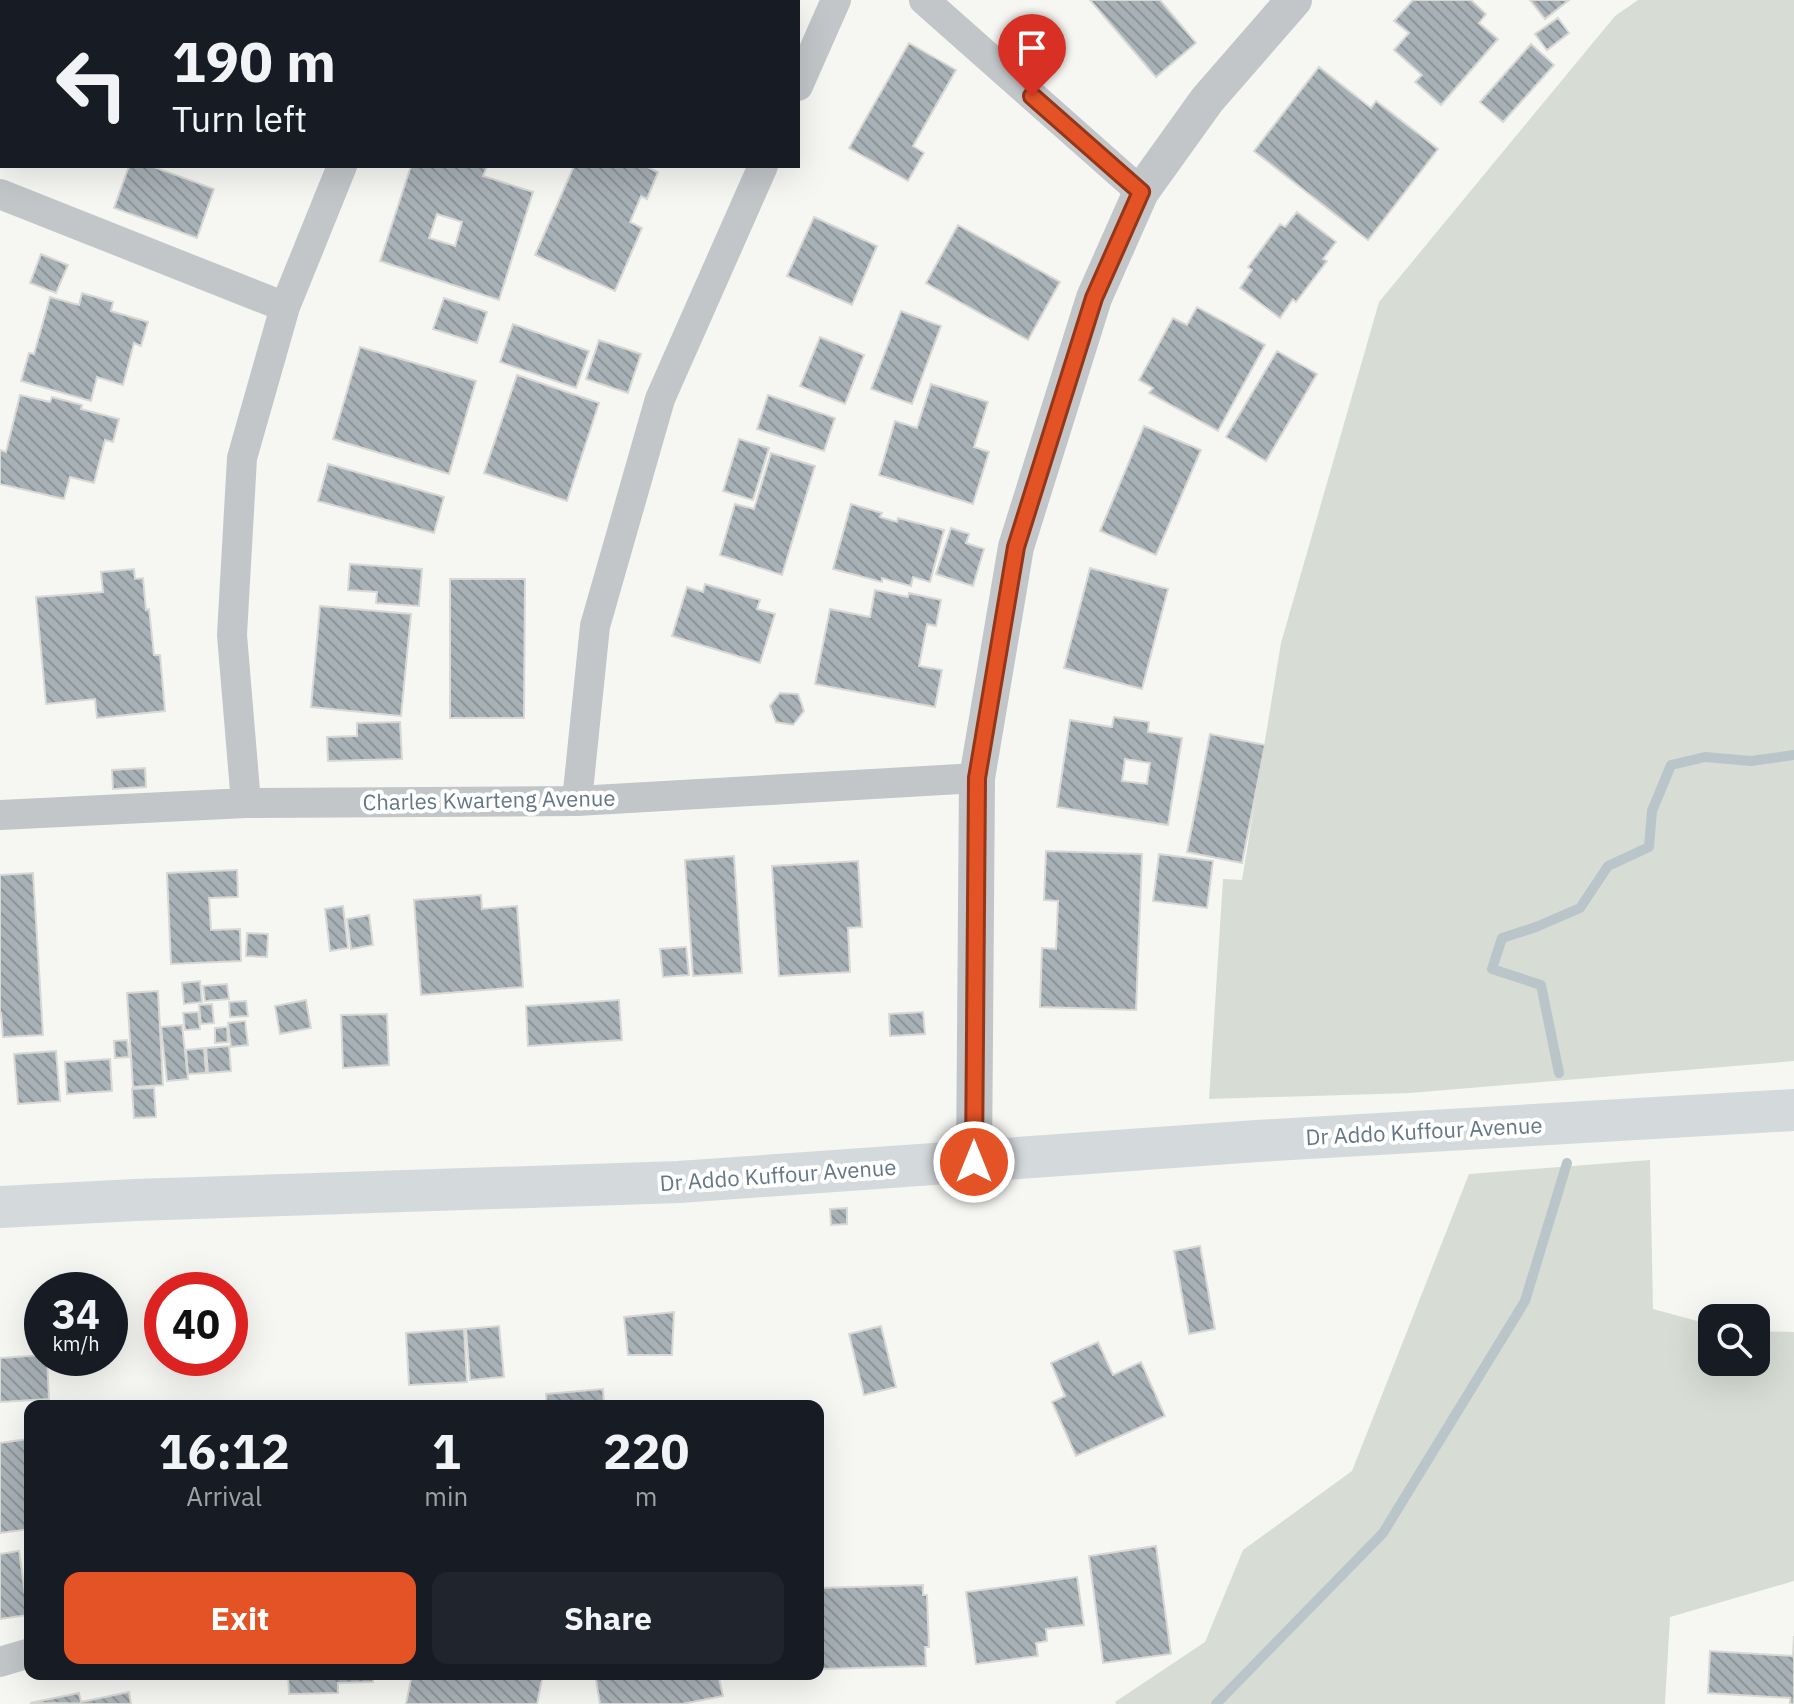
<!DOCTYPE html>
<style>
body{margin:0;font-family:"IBM Plex Sans",sans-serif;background:#20242c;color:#f1f3f6;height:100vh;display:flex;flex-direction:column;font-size:30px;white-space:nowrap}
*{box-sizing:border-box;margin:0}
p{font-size:26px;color:#9ea1a6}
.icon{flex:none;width:44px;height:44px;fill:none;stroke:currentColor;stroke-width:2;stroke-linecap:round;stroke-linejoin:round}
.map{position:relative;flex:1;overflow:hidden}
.details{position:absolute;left:24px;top:1400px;width:800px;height:280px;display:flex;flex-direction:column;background:#171b24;border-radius:16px;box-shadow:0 8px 32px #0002}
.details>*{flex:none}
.hud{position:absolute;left:0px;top:0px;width:800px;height:168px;box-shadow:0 8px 32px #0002;background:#171b24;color:#f1f3f6;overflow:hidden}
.controls{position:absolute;left:1698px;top:1304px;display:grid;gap:16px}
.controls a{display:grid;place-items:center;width:72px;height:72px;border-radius:16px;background:#171b24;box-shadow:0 8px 32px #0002;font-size:40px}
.speed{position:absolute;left:24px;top:1272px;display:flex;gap:16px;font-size:40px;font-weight:700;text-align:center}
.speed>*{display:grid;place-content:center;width:104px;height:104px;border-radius:50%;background:#171b24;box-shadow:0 8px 32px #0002;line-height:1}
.speed small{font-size:20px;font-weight:400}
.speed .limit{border:12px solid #d22;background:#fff;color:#111}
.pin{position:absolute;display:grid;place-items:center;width:68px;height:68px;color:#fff;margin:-82px -34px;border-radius:50% 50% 50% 0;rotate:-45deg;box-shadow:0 0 8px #0007}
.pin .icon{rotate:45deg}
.me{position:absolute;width:88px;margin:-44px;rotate:0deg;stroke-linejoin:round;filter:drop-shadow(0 0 6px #0008)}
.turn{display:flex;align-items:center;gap:28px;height:168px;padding:0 40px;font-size:36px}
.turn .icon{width:104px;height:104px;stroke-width:2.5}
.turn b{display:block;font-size:56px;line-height:68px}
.eta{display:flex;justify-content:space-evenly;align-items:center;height:136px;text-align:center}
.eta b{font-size:48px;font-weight:700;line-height:56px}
.action{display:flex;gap:16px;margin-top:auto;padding:16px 40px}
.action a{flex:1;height:92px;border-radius:16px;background:#e45325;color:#fff;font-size:32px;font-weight:700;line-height:92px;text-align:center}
.action a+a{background:#20242c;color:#f1f3f6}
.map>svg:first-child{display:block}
</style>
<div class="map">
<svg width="1794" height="1704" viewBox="0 0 1794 1704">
<defs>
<pattern id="building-back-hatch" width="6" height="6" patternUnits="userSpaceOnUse" patternTransform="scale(2)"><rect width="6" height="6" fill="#a8b1b6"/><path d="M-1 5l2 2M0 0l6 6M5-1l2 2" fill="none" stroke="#8c959a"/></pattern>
</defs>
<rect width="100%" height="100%" fill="#f6f6f3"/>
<path fill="#d7ddd4" d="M1638 0H1794V1061L1410 1093 1209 1099 1223 879 1242 880 1281 643 1379 302 1615 16Z
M1650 1160 1653 1309 1712 1325V1362H1756V1331L1794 1332V1581L1670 1617 1665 1704H1116L1115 1702 1205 1642 1243 1550 1352 1471 1469 1174Z"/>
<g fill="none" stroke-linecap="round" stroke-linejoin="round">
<path stroke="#b9c5c9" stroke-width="10" d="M1559 1073 1541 985 1492 969 1502 938 1536 927 1580 908 1608 866 1649 847 1652 811 1671 765 1705 757 1751 761 1794 755
M1216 1704 1383 1533 1525 1301 1567 1163"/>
</g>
<path fill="url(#building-back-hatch)" stroke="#d8d8d5" stroke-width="2" fill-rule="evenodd" d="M1090 0H1160L1196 43 1156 77Z
M1413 0H1471L1486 14 1479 23 1498 39 1441 105 1415 82 1422 75 1394 50 1409 33 1394 21Z
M1530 0H1569L1545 19Z
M1558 18 1569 33 1547 50 1535 34Z
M909 43 956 70 913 146 924 153 908 181 849 148Z
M1531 44 1554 65 1503 122 1480 102Z
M1319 67 1371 108 1376 101 1438 149 1368 240 1254 151Z
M129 166H151L214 189 197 238 114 208Z
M411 166H482L487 167 483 176 533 192 499 300 380 261ZM437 214 462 222 455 246 429 238Z
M574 166H645L658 172 647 199 641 196 630 222 642 228 615 291 535 255Z
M1297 212 1336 242 1323 259 1327 261 1296 302 1293 299 1280 318 1240 288 1252 270 1248 267 1280 224 1285 227Z
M814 217 877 246 852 305 787 276Z
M958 225 1060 282 1028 340 926 283Z
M41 254 68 265 56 293 30 283Z
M82 293 113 302 111 311 148 322 141 346 134 343 123 385 97 377 91 401 21 381 29 353 34 354 50 297 79 305Z
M444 298 487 312 477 343 433 329Z
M1197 307 1265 345 1218 431 1149 393 1153 388 1139 380 1173 318 1187 325Z
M901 311 941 326 912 404 871 389Z
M513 324 589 351 576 388 500 362Z
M820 337 864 355 845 404 800 386Z
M599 340 641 354 628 393 586 379Z
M360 347 476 381 449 474 333 439Z
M1277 351 1317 374 1266 461 1226 437Z
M517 375 599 403 567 501 484 473Z
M931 384 988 402 974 447 989 452 973 504 879 475 895 421 917 428Z
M20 395 50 402 52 397 82 405 81 409 119 419 113 442 105 440 94 483 70 477 64 499 0 484V450L6 452Z
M768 395 835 418 824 451 757 429Z
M1144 426 1201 450 1156 555 1100 531Z
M739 439 769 448 753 500 723 491Z
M771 453 815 466 782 575 720 555 735 504 754 509Z
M328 464 444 497 434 533 318 501Z
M851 504 882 513 880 517 897 522 898 518 944 530 930 582 913 577 911 586 882 578V582L833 569Z
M951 528 969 534 966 543 984 549 973 586 936 574Z
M350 564 422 569 419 606 376 603 377 592 348 590Z
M1090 568 1168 589 1142 689 1064 668Z
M134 569 135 579 143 578 146 610 149 609 154 655H160L165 711 97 718 95 699 46 704 36 597 103 592 101 572Z
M450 579H525L524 718H450Z
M705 584 760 600 757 609 775 614 760 663 672 636 687 587 703 592Z
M875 590 908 597 909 593 941 600 936 626 927 624 919 666 942 670 935 707 815 684 830 609 870 617Z
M320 606 411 614 401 716 311 707Z
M780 693 798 694 804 711 793 725 776 722 770 706Z
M1114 717 1149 722 1148 732 1182 738 1168 825 1057 807 1070 720 1112 727ZM1125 759 1150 763 1147 784 1122 781Z
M400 722 402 759 328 761 327 737 357 736V723Z
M1210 734 1265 745 1242 863 1187 852Z
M145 768 146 787 113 789 112 770Z
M1046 851 1142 854 1136 1010 1040 1007 1042 948 1056 949 1058 901 1044 900Z
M1159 854 1213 861 1207 908 1153 901Z
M734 856 742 973 693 976 685 860Z
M858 861 862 927 848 928 850 972 779 976 772 866Z
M237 870 238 897 209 898 211 930 240 929 241 961 171 964 167 873Z
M33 873 43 1035 3 1037 1 1013H0V875Z
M481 895 482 909 517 906 523 987 421 995 414 900Z
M343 906 348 948 330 951 325 909Z
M369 915 373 945 351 949 347 919Z
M247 933 268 934 267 957 246 956Z
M686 947 689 975 663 977 660 949Z
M200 981 202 1002 184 1004 182 983Z
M227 984 229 999 205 1001 203 986Z
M158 991 163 1085 133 1087 127 993Z
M306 1000 311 1028 280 1034 275 1006Z
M619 1000 622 1040 528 1046 526 1006Z
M246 1001 248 1016 230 1017 229 1002Z
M212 1004 214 1023 201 1024 199 1005Z
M198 1012 200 1029 185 1030 183 1013Z
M923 1012 925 1034 890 1036 889 1014Z
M387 1014 389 1065 343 1068 341 1015Z
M245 1021 248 1045 231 1047 228 1023Z
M182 1025 188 1079 167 1081 161 1027Z
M227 1027 228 1042 215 1043V1028Z
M127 1040 129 1057 115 1058 114 1041Z
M229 1046 231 1071 208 1073 206 1048Z
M204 1048 206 1073 188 1074 186 1050Z
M56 1051 60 1101 18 1104 14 1054Z
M110 1059 112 1091 67 1094 65 1062Z
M154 1088 156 1117 134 1118 132 1089Z
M847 1208V1224L831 1225 830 1209Z
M1200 1246 1215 1329 1189 1334 1174 1251Z
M674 1312 672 1355H628L624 1317Z
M499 1326 504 1377 470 1380 466 1329Z
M881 1326 896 1387 864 1395 849 1334Z
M464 1329 467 1382 409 1385 406 1333Z
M1098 1342 1113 1375 1141 1362 1165 1416 1076 1456 1052 1402 1065 1396 1051 1363Z
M42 1355V1358H47L49 1399 0 1402V1358Z
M603 1389 604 1406H547L546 1394Z
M28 1439 30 1529 0 1533V1443Z
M1156 1546 1171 1654 1103 1663 1089 1556Z
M19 1551 28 1615 0 1619V1554Z
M1077 1577 1084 1625 1046 1629 1047 1641 1036 1643 1038 1656 976 1664 966 1592Z
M923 1585V1595H927L929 1647H925L926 1666 822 1669 821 1652 818 1653V1642L820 1588Z
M1794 1636V1704H1790V1698L1708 1693 1710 1651 1793 1656Z
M275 1674H373V1682L338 1683V1693L289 1694 288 1675H275Z
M412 1674H543L537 1704H406Z
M595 1674H718L723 1696 682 1704H600Z
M129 1692 131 1704 30 1703 79 1693 81 1702Z"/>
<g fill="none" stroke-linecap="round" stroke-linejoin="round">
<path stroke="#c2c6c9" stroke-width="30" d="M924 0 1141 192
M411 2 412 0
M798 86 836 0
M0 194 285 307
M577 801 595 626 660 399 763 166
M246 803 232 635 242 458 285 307 342 166
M0 815 246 803 577 801 977 778
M0 1662 30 1653"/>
<path stroke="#c2c6c9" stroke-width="36" d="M974 1162 977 778 1016 547 1094 298 1141 192 1207 100 1294 0"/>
<path stroke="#d4d9dc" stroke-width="42" d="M0 1207 135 1200 679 1182 1257 1141 1794 1110"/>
</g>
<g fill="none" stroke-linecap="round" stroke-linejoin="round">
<defs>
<path id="route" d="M974 1162 977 778 1016 547 1094 298 1141 192 1032 96"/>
</defs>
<use href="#route" stroke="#943618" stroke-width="20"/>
<use href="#route" stroke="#e45325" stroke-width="14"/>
</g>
<g text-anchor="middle" stroke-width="8" stroke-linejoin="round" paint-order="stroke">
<g font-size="22" fill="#657684" stroke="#fff">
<text transform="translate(489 800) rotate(-1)" y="8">Charles Kwarteng Avenue</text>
<text transform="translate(1424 1131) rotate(-3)" y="8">Dr Addo Kuffour Avenue</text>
<text transform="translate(778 1175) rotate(-4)" y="8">Dr Addo Kuffour Avenue</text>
</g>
</g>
</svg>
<div class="controls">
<a><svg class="icon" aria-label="search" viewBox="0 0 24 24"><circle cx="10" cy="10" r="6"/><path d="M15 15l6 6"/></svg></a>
</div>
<div class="speed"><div>34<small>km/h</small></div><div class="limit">40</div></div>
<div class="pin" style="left:1032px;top:96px;background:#d93025"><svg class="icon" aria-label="arrive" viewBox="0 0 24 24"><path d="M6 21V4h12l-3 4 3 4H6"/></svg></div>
<svg class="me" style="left:974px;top:1162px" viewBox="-20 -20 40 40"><circle r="17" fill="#e45325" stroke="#fff" stroke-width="3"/><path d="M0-11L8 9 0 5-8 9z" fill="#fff"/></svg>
<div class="hud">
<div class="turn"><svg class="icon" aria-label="left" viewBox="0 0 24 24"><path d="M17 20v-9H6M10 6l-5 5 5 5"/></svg><div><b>190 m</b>Turn left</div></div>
</div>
<section class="details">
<div class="eta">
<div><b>16:12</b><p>Arrival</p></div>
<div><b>1</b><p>min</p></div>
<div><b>220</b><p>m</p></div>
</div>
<div class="action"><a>Exit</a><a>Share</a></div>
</section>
</div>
